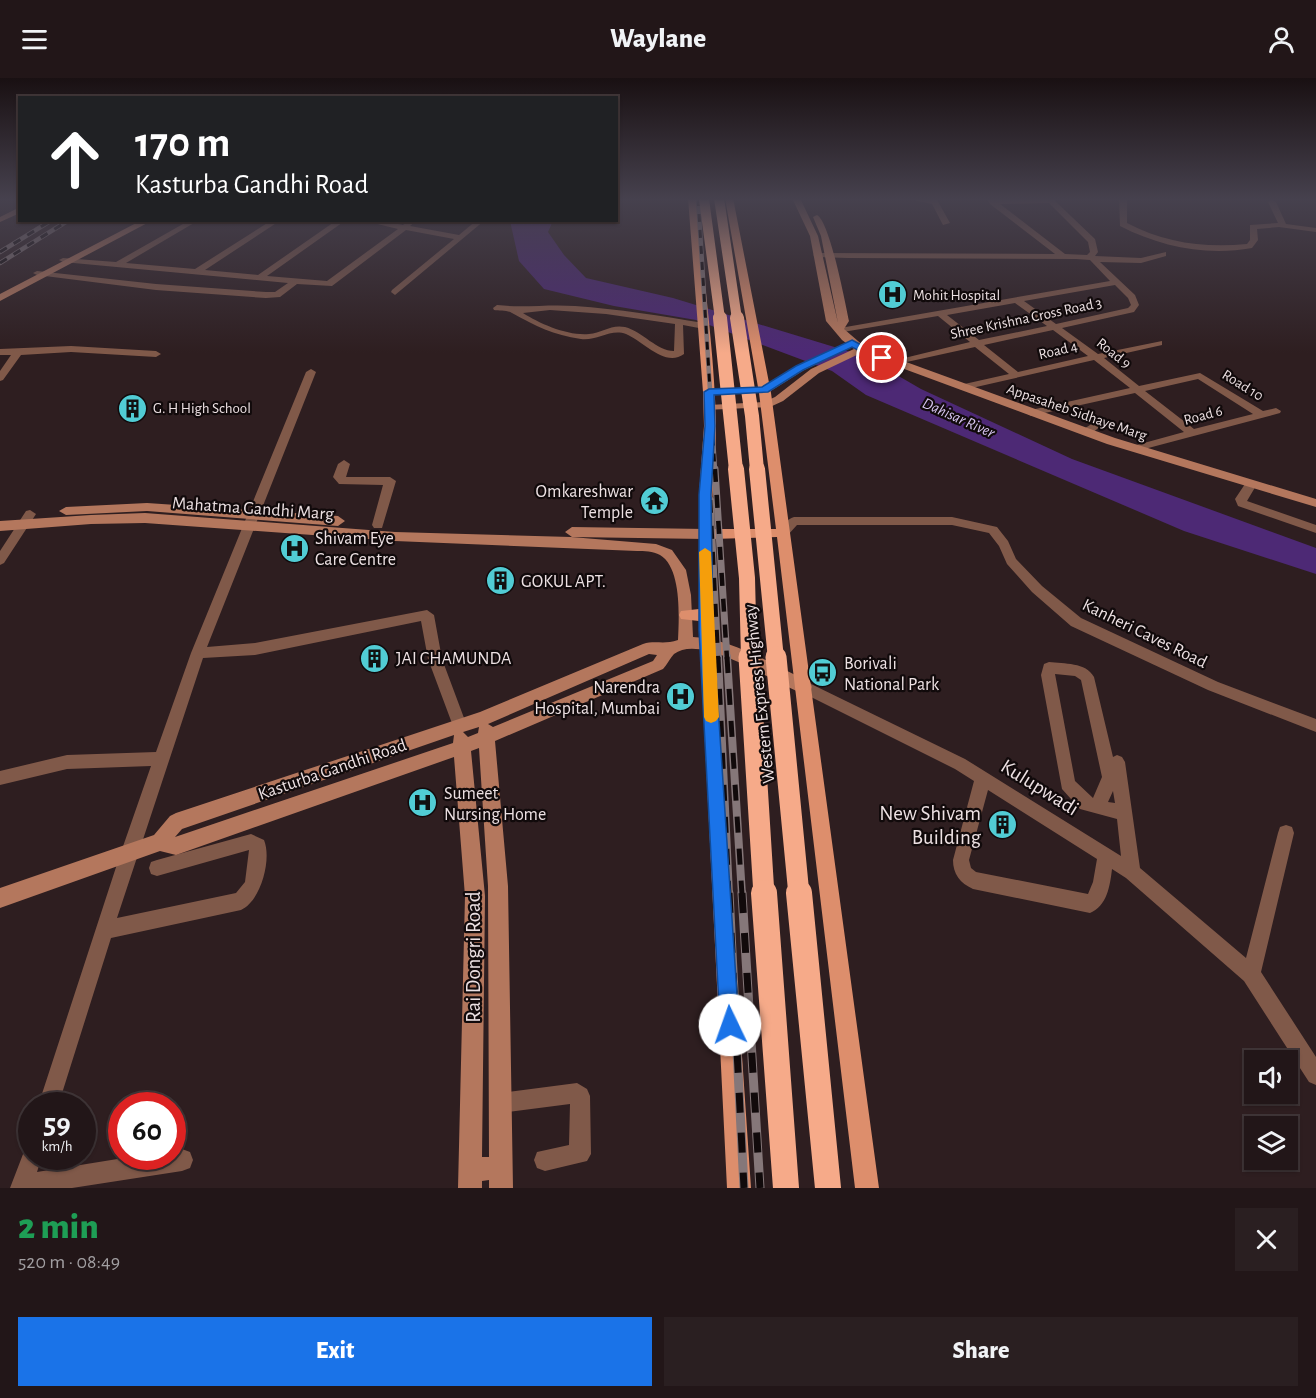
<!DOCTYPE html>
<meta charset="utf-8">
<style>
body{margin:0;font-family:"Alegreya Sans",sans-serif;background:#2a1f21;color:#f1f3f6;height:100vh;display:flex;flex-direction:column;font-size:22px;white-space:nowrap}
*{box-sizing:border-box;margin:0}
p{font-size:20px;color:#a29fa2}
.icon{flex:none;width:33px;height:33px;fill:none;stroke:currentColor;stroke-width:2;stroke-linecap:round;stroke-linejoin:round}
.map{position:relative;height:1110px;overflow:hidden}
.side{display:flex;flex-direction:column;background:#221618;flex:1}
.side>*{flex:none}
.hud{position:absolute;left:18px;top:18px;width:600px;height:126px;border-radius:0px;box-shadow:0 2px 4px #0004,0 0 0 2px #3f3537;background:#202124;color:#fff;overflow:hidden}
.controls{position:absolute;left:1244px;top:972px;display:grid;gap:12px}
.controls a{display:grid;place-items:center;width:54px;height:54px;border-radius:0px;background:#221618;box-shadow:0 2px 4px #0004,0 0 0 2px #3f3537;font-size:30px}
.speed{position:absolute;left:18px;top:1014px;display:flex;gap:12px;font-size:30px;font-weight:700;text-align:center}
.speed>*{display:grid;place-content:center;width:78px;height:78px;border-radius:50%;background:#221618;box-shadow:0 2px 4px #0004,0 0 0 2px #3f3537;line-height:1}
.speed small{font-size:15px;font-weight:400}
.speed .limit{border:9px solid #d22;background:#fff;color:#111}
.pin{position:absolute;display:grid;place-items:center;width:51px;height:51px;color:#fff;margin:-26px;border:3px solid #fff;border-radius:50%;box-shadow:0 2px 6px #0007}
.me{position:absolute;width:66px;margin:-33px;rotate:357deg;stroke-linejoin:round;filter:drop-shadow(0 0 4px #0008)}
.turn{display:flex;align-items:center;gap:21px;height:126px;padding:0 18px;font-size:27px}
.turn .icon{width:78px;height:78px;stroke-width:2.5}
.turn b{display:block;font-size:42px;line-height:51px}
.round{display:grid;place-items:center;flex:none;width:63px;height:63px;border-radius:0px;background:#2a1f21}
.head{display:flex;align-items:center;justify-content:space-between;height:102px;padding:0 18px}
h1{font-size:36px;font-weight:800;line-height:45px;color:#1e9e55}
.button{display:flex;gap:12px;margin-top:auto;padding:12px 18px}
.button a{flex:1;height:69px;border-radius:0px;background:#1a73e8;color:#fff;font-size:24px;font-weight:800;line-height:69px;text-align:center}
.button a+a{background:#2a1f21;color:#f1f3f6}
header{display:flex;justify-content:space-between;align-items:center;height:78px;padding:0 18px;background:#221618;font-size:27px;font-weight:800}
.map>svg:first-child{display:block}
</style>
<header><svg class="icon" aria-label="menu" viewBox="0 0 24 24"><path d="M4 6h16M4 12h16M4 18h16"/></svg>Waylane<svg class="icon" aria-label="person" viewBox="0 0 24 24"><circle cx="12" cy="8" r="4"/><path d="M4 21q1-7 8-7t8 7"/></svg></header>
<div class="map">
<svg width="1316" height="1110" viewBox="0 0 1316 1110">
<rect width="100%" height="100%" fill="#2e1e20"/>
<path fill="#4d2975" d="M510 143H553L548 154 564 177 586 200 673 220 864 278 921 311 1072 381 1316 470V496L1184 453 866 317 832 293 696 242 614 228 544 211 519 183Z"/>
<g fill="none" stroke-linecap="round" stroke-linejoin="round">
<path fill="#805949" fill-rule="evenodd" d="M904 120H936L950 145 943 147 932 126Z
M986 120 995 122 1052 120 1095 161 1098 174 1095 178 1141 180 1166 174V178L1141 185 1100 184 1135 217 1139 227 1134 234 1062 250 1098 276 1162 263V267L1104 280 1139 308 1200 295 1263 333 1276 330 1281 333 1280 335 1137 373 1132 370 1133 368 1184 354 1135 315 1031 338 1026 335 1031 332 1130 310 1094 282 963 312 960 311V307L1009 296 975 269 893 287 888 284 970 264 938 238 837 255 835 253 840 250 1110 203 1090 182 1076 181 848 180 817 179 813 177 817 175 1055 176 990 126ZM1049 125 1088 164 1090 174 1087 177 1065 176 1000 126ZM1115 207 1128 220 1131 227 1128 230 1056 246 1024 223ZM1015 225 1047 248 979 262 947 237ZM1053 252 1088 278 1018 294 984 267ZM1198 301 1253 336 1194 351 1145 313Z
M1119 120H1127V145C1165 165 1204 170 1247 166L1250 162V147L1278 145 1268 124 1272 122 1276 124 1286 146 1316 150V154L1279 149 1257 151 1258 162 1252 170C1206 178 1161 169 1120 148Z
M190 142H199L126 185 195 191 272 142H281L205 192 258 197 337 142H346L267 198 327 203 398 151 361 142H379L403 147 409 142H417L410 148 459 157 477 142H485L395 217 391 214 392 212 454 161 406 152 332 208 297 206 280 219 266 220 156 212 37 197 33 195 37 193 156 206 266 214H275L288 205 63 184 59 182 63 180 116 184Z
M497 227C523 230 549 226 575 228 618 231 661 238 704 245L708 248 704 251 683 247 684 276C665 290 643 263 626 256 611 250 597 263 581 261 553 257 536 248 512 235 508 232 499 233 494 232L493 230ZM550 232 606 236 675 246 674 273C657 273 643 254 625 249 611 246 602 255 589 256 568 258 540 246 523 235Z
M71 268 156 273 161 276 156 279 71 274 21 277 3 302 0 303V293L11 277H0V271Z
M311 291 316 294 207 569 255 565 427 532 434 537 442 581 467 648 465 653 460 654 455 653 453 648 428 581 421 543 255 577 203 580 117 840 236 815 245 804 249 772 157 798 151 796 149 790 151 784 157 782 251 756 264 762C272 781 261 823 241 832L111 860 58 1028H38L120 777 151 688 67 691 0 707V693L67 677 156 674 191 575 306 294Z
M1098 342 1103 345C1098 351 1090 358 1082 356V352Z
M344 382 350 386 346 399H390L396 403 382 450H374L372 447 383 407 339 406 333 399 338 386Z
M1251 402 1257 406 1247 423 1316 447V455L1238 428 1235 421 1247 403Z
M30 432 36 436 4 485 0 487V473L26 433Z
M794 439H952L997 449 1008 463 1016 481 1042 508 1081 540 1218 604 1316 641V654L1208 612 1071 548 1032 514 1007 486 999 468 989 455 952 447H797L787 458H779L777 455C781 449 787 441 794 439Z
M1049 584C1064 586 1086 584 1094 599L1113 679 1117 677 1122 679 1125 684 1140 790 1246 880 1278 755 1280 749 1286 747 1292 749 1294 755 1261 894 1316 979V1007L1309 1004 1244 903 1126 800 1112 791C1110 808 1107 828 1090 835L973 811C960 805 953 796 953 782L974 703 955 691 799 613 797 609 799 605 804 603 809 605 965 681 1121 778 1117 741 1080 731 1062 711 1041 597 1044 586ZM1055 596 1075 598 1081 602 1102 699 1093 720 1075 703ZM988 712 1097 781 1093 804 1088 816 976 794 971 790 969 782ZM1113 713 1115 725 1108 724Z
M577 1005 587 1011 590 1018 591 1076 587 1083 545 1093 537 1090 534 1082 537 1074 569 1067 570 1026 500 1035 493 1032 490 1025 493 1018 500 1015Z
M32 1068V1078H42L37 1094 136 1078H172V1073L182 1071 190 1074 193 1082 190 1090 182 1093 72 1110H10L25 1071Z"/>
<path fill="#b4775d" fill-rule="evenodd" d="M792 120H800L818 158 838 245 821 158 813 139 817 137C830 144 845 224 849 243L844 251 865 269 1115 360 1316 421V429L1107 366 861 275 819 295 783 323 770 329 705 332V328L709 327 764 324 775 319 811 291 854 271 842 262 826 243 810 158Z
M20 129V135L0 144V139Z
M142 142H153L0 223V216Z
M823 276 828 279 827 281 804 292 769 314 709 317 703 314 709 311 763 309 796 288Z
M147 425 338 438 345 443 338 448 147 433 66 437 59 433 66 429Z
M145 435 395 454 571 459 656 466 672 472 686 492 691 517 693 559C733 561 773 587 810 604L812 609 810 614 804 616C775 606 702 554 674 576 670 580 667 587 663 591L495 663 508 808 513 1110H489V1102L482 1103V1110H458L465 818 454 679 176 777 160 773 0 830V810L154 757 170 738 176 735 480 634 643 566C655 562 664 567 678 562 679 540 682 490 660 477 653 473 644 473 637 473L395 463 145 445 91 446 0 453V443L91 437ZM649 576 657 577 653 583 493 649 488 646ZM479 649 478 655 468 659 463 654ZM454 657 453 665 175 759 182 751ZM479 670 488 808 489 1079H482L485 818 471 673Z
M572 449 706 451 713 456 706 461 572 459 565 454Z"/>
<path fill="#dd8e6c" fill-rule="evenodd" d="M688 120H696C703 195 714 270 716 345 716 380 711 416 712 451H776L759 315 725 120H733L771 315 879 1110H855L777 459 712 461 713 552 751 1110H727L699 543 681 541 679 537 681 533 699 531V417L704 348 703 314Z"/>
<defs>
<path id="rail-far3" d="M698 120 715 392
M0 174 52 142
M0 185 69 142"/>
<path id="rail-far2" d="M715 391 727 581
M710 422 718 581"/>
<path id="rail-far1" d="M718 579 729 817
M727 579 742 817"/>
<path id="rail" d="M729 815 744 1110
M742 815 760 1110"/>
</defs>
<use href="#rail-far3" stroke="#857779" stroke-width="4.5"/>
<use href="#rail-far2" stroke="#857779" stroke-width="7"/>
<use href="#rail-far1" stroke="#857779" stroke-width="8"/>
<use href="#rail" stroke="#857779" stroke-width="9"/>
<use href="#rail-far3" stroke="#110a0b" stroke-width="3" stroke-dasharray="8" stroke-linecap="butt"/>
<use href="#rail-far2" stroke="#110a0b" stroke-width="4.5" stroke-dasharray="13" stroke-linecap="butt"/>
<use href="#rail-far1" stroke="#110a0b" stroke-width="5" stroke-dasharray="16" stroke-linecap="butt"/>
<use href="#rail" stroke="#110a0b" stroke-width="7" stroke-dasharray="20" stroke-linecap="butt"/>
<path stroke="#f6aa89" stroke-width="10" d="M719 120 737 241
M704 121 720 241"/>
<path stroke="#f6aa89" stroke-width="14" d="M720 240 736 392
M737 240 752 338 757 392"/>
<path stroke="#f6aa89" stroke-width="16" d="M736 391 747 500 749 581
M757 391 776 581"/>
<path stroke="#f6aa89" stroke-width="21" d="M749 579 764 817
M776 579 799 817"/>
<path stroke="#f6aa89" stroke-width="26" d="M764 815 786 1110
M799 815 828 1110"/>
</g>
<linearGradient id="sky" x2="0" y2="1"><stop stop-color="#191012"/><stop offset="0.44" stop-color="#46414e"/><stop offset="1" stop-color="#46414e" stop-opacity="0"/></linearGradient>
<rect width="1316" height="275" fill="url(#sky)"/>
<path fill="#1a73e8" stroke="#114b97" stroke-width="1.5" d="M852 262 886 280 878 282 852 269 803 292 768 314 714 317 715 348 711 417 713 552 739 947 736 954 730 956 723 954 720 947 699 552V417L705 348 704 314 709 311 762 309 796 288Z"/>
<path fill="#f59e0b" d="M705 470 711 474 719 639 716 643 711 645 706 643 704 639 699 474Z"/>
<defs>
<symbol id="hospital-disc" viewBox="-11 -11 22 22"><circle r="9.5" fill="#51ccd4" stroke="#110a0b"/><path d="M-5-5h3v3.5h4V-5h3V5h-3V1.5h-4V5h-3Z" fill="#111"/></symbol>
<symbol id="building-disc" viewBox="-11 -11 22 22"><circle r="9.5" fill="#51ccd4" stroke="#110a0b"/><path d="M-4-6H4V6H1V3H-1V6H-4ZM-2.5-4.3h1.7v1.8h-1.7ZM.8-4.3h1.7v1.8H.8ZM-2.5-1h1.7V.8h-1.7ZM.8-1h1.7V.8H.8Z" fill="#111"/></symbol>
<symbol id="temple-disc" viewBox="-11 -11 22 22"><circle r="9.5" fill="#51ccd4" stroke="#110a0b"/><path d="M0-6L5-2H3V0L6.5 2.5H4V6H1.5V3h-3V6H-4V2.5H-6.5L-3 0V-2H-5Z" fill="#111"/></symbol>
<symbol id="bus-disc" viewBox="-11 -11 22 22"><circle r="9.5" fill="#51ccd4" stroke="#110a0b"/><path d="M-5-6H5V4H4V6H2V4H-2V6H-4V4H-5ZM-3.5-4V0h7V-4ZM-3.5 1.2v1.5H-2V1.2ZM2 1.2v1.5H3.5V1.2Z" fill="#111"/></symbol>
</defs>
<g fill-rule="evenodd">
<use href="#hospital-disc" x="876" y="200" width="33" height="33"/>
<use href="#building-disc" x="116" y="314" width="33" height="33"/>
<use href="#temple-disc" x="638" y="406" width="33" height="33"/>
<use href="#hospital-disc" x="278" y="454" width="33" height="33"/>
<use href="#building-disc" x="484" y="486" width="33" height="33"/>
<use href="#building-disc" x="358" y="564" width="33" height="33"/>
<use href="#bus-disc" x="806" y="578" width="33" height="33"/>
<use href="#hospital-disc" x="664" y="602" width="33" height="33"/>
<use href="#hospital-disc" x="406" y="708" width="33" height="33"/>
<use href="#building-disc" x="986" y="730" width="33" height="33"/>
</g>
<g text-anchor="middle" stroke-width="4.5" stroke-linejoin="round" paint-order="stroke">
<g font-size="15" fill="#ede1e3" stroke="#110a0b" text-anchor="start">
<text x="913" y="222">Mohit Hospital</text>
<text x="153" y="335">G. H High School</text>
</g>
<g font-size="15" fill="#ede1e3" stroke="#110a0b">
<text transform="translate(1026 240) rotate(-12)" y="5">Shree Krishna Cross Road 3</text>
<text transform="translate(1058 272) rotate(-13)" y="5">Road 4</text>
<text transform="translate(1114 275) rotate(38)" y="5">Road 9</text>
<text transform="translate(1243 307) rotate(32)" y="5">Road 10</text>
<text transform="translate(1077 334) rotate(19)" y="5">Appasaheb Sidhaye Marg</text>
<text transform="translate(1203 337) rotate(-15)" y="5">Road 6</text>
</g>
<g font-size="16" font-style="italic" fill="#d5c4ef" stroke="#110a0b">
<text transform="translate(959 339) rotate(24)" y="6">Dahisar River</text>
</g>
<g font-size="18" fill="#ede1e3" stroke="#110a0b" text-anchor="start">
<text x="633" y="419" text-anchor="end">Omkareshwar<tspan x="633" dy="21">Temple</tspan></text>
<text x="315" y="466">Shivam Eye<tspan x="315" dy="21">Care Centre</tspan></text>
<text x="521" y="509">GOKUL APT.</text>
<text x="396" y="586">JAI CHAMUNDA</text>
<text x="844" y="591">Borivali<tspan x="844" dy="21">National Park</tspan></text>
<text x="660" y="615" text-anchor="end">Narendra<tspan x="660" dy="21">Hospital, Mumbai</tspan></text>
<text x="444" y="721">Sumeet<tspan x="444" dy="21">Nursing Home</tspan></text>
</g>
<g font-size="18" fill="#ede1e3" stroke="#110a0b">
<text transform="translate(253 430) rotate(4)" y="6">Mahatma Gandhi Marg</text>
<text transform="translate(1145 555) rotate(26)" y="6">Kanheri Caves Road</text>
<text transform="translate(759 616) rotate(-96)" y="6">Western Express Highway</text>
<text transform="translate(332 691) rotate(-19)" y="6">Kasturba Gandhi Road</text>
</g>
<g font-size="21" fill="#ede1e3" stroke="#110a0b">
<text transform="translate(1040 709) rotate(32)" y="7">Kulupwadi</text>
<text transform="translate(473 879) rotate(-90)" y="7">Rai Dongri Road</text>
</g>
<g font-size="21" fill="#ede1e3" stroke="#110a0b" text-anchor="end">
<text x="981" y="742">New Shivam<tspan x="981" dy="24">Building</tspan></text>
</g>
</g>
</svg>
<div class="controls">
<a><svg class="icon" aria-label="sound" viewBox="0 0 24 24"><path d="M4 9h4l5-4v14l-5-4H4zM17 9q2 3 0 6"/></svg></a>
<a><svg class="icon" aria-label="layers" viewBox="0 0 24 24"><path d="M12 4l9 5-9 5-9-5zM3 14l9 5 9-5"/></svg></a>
</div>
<div class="speed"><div>59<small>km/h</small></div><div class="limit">60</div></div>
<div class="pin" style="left:882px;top:280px;background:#d93025"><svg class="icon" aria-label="arrive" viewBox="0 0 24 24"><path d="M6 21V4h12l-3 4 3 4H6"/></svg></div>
<svg class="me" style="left:730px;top:947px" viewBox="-20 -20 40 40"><circle r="19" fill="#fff"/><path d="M0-13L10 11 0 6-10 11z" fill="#1a73e8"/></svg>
<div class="hud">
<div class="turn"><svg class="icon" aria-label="ahead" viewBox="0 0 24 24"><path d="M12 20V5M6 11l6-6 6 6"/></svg><div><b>170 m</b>Kasturba Gandhi Road</div></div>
</div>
</div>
<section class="side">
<div class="head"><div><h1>2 min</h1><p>520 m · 08:49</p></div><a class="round"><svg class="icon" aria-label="close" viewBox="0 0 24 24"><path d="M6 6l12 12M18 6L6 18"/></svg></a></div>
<div class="button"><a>Exit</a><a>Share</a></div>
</section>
